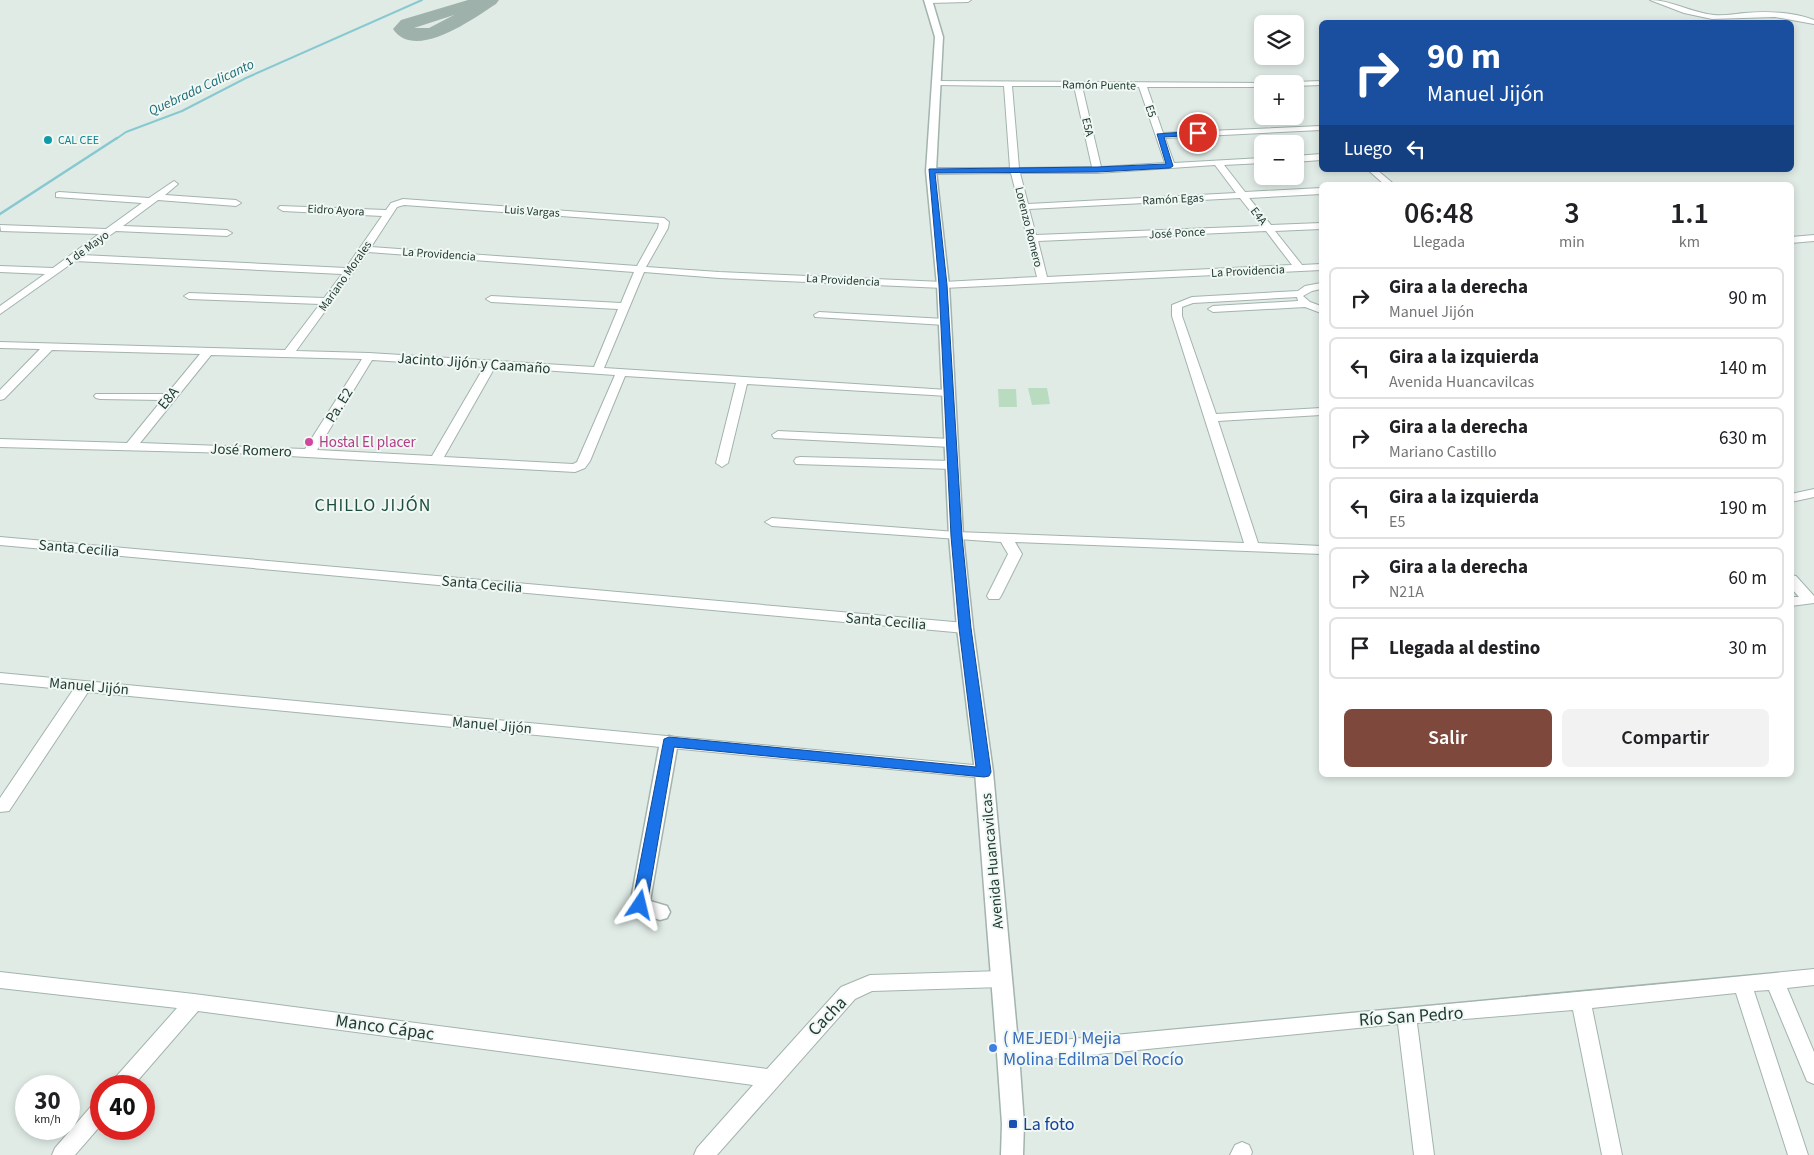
<!DOCTYPE html>
<html lang="es">
<meta charset="utf-8">
<style>
body{margin:0;font-family:"Source Sans 3",sans-serif;background:#f2f2f2;color:#202124;height:100vh;display:flex;flex-direction:column;font-size:19px;white-space:nowrap}
*{box-sizing:border-box;margin:0}
p{font-size:16px;color:#757577}
.icon{flex:none;width:28px;height:28px;fill:none;stroke:currentColor;stroke-width:2;stroke-linecap:round;stroke-linejoin:round}
.map{position:relative;flex:1;overflow:hidden}
.panel{position:absolute;left:1319px;top:182px;width:475px;height:595px;display:flex;flex-direction:column;background:#fff;border-radius:8px;box-shadow:0 2px 8px #0003}
.panel>*{flex:none}
.top-card{position:absolute;left:1319px;top:20px;width:475px;height:152px;border-radius:8px;box-shadow:0 2px 8px #0003;background:#1a4fa0;color:#fff;overflow:hidden}
.buttons{position:absolute;left:1254px;top:15px;display:grid;gap:10px}
.buttons a{display:grid;place-items:center;width:50px;height:50px;border-radius:8px;background:#fff;box-shadow:0 2px 8px #0003;font-size:25px}
.speed{position:absolute;left:15px;top:1075px;display:flex;gap:10px;font-size:25px;font-weight:700;text-align:center}
.speed>*{display:grid;place-content:center;width:65px;height:65px;border-radius:50%;background:#fff;box-shadow:0 2px 8px #0003;line-height:1}
.speed small{font-size:12px;font-weight:400}
.speed .limit{border:8px solid #d22;background:#fff;color:#111}
.pin{position:absolute;display:grid;place-items:center;width:42px;height:42px;color:#fff;margin:-21px;border:2px solid #fff;border-radius:50%;box-shadow:0 1px 5px #0007}
.me{position:absolute;width:55px;margin:-28px;rotate:10deg;stroke-linejoin:round;filter:drop-shadow(0 0 4px #0008)}
.turn{display:flex;align-items:center;gap:18px;height:105px;padding:0 25px;font-size:22px}
.turn .icon{width:65px;height:65px;stroke-width:2.5}
.turn b{display:block;font-size:35px;line-height:42px}
.then{display:flex;align-items:center;height:48px;padding:0 25px;background:#0003;gap:10px;font-size:19px}
.eta{display:flex;justify-content:space-evenly;align-items:center;height:85px;text-align:center}
.eta b{font-size:30px;font-weight:600;line-height:35px}
.cta{display:flex;gap:10px;margin-top:auto;padding:10px 25px}
.cta a{flex:1;height:58px;border-radius:8px;background:#7e483c;color:#fff;font-size:20px;font-weight:600;line-height:58px;text-align:center}
.cta a+a{background:#f2f2f2;color:#202124}
ul{padding:0;list-style:none}
li{display:flex;align-items:center;gap:15px;height:62px;margin:0 10px 8px;padding:0 15px;border:2px solid #e0e0e0;border-radius:8px}
li div{flex:1}
li b{display:block;font-size:19px}
li em{font-style:normal}
.map>svg:first-child{display:block}
</style>
<div class="map">
<svg width="1814" height="1155" viewBox="0 0 1814 1155">
<rect width="100%" height="100%" fill="#e0ebe6"/>
<path fill="#b9dcc1" d="M1028 388H1047L1050 404 1032 405Z
M998 389H1016L1017 407H999Z"/>
<g fill="none" stroke-linecap="round" stroke-linejoin="round">
<path stroke="#88c8d0" stroke-width="2" d="M116 139 126 132 182 111 246 78 422 0"/>
<path stroke="#88c8d0" stroke-width="2.5" d="M0 214 117 138"/>
<path fill="#9eb1aa" fill-rule="evenodd" d="M468 0H499L496 4C474 18 415 62 393 29L401 20ZM454 15 429 28H414Z"/>
<defs>
<path id="minor" d="M926 0H971L968 2 929 3Z
M1650 0C1671 0 1692 13 1714 15 1724 16 1734 14 1745 13 1768 11 1792 12 1814 20V24L1775 17 1712 19 1684 13Z
M933 81 1265 83 1262 84V87H1147L1163 133 1321 126V130L1165 138 1174 163 1262 158V163L1224 165 1245 192 1321 188V194L1249 198 1271 225 1321 223V229L1275 231 1302 265 1321 264V270L943 288 719 278 644 272 604 368 948 390 954 393 948 396 747 384 728 463 722 467 716 463 736 383 625 376 590 461 585 468 575 472 234 453 0 447V439L127 443 162 400 100 399 96 398 94 396 96 394H167L200 354 52 350 4 399 0 400V390L40 349 0 348V342L285 350 320 304 189 299 184 296 189 293 324 298 342 274 75 261 0 314V306L45 274 0 272V266L53 268 99 234 1 231 0 225 106 229 142 203 56 197V193L59 192 149 198 174 181 178 184 165 195 236 200 241 203 236 206 158 200 123 226 227 230 232 233 227 236 116 231 82 255 346 268 382 216 283 211 278 208 280 206 386 210 391 203 403 199 664 218 669 222 668 228 646 267 719 272 943 282 1037 277 1011 173 931 174 927 171 931 168H1010L1004 86 936 85 932 83ZM1012 86H1074L1092 167 1019 168ZM1082 86 1139 87 1165 163 1101 167ZM1215 165 1236 193 1028 204 1020 173H1097ZM1240 198 1262 226 1036 235 1029 209ZM404 205 659 223 658 228 637 266 371 247 397 207ZM1266 231 1292 265 1047 277 1038 241ZM368 252 634 272 621 303 491 296 486 299 491 302 618 309 594 367 369 353 296 351ZM211 355 362 359 305 449 140 443ZM372 360 484 367 432 456 317 450ZM495 367 615 375 577 462 573 464 444 457Z
M1321 81V85L1295 86V84H1291L1295 82Z
M1321 154V160L1295 162V156Z
M1368 170H1377L1395 185H1385Z
M1814 235V241L1791 243V237Z
M1321 283V289L1312 291 1303 296 1310 302 1321 306V313L1305 307 1213 312 1208 309 1213 306 1298 301 1297 297 1193 303 1182 307V316L1216 414 1321 408V415L1218 421 1258 543 1321 546V554L1015 542 1022 554 1001 596 999 599H989L987 596 1008 554 1001 542 772 526 765 522 772 518 956 532 1244 543 1172 316V305L1192 297 1298 291 1305 286Z
M819 312 945 319 950 322 945 325 815 317 814 315Z
M778 431 951 439 957 443 951 447 774 438 772 435Z
M800 457 952 461 958 465 952 469 796 464 794 461 796 458Z
M1814 489V497L1791 502V494Z
M0 537 965 623 970 625 972 628 970 631 965 633 0 545Z
M1791 575 1796 576 1814 596V603L1791 606V597H1799L1791 588Z
M0 673 984 766 990 768 992 772 990 776 984 778 88 692 9 811 0 812V798L73 690 0 683Z
M1814 969V985L1787 988 1814 1052V1084L1807 1081 1769 990 1754 991 1808 1155H1788L1736 993 1592 1008 1622 1155H1602L1573 1010 1417 1023 1434 1155H1414L1398 1024 1008 1063 1001 1060 998 1054 1001 1048 1008 1045C1277 1019 1546 996 1814 969Z
M1002 971 1009 973 1011 979 1009 985 1002 987 872 991 855 999 717 1155H694L697 1148 753 1085 198 1011 133 1086H111L114 1079 177 1008 0 988V972L194 994 767 1069 841 987 870 975Z
M101 1101V1125L75 1155H52L55 1148 94 1103Z
M1242 1142 1249 1145 1252 1152 1251 1155H1230L1235 1145Z"/>
<path id="tertiary" d="M924 0H932L943 37 936 171 949 285 963 536 973 628 993 772 1019 1054 1024 1124 1023 1155H1001L1002 1124 997 1054 975 772 957 628 949 536 937 285 926 171 935 37Z
M669 736 675 738 678 742 650 901 667 906 670 912 667 918 660 920 633 911 630 905 660 742 663 738Z"/>
</defs>
<use href="#minor" stroke="#a3b3ad" stroke-width="2"/>
<use href="#tertiary" stroke="#a3b3ad" stroke-width="3"/>
<use href="#minor" fill="#fff" fill-rule="evenodd"/>
<use href="#tertiary" fill="#fff" fill-rule="evenodd"/>
</g>
<path fill="#1a73e8" stroke="#114b97" d="M1198 131 1200 132V135L1164 137 1173 166 1170 168 1097 172 935 173 947 285 962 536 971 628 991 772 989 776 984 777 674 747 647 905 645 909 640 911 634 909 632 905 664 739 669 737 976 767 959 628 951 536 939 285 929 169 1097 167 1166 164 1157 134Z"/>
<circle fill="#0f9aa8" stroke="#f1f8f4" stroke-width="2" cx="48" cy="140" r="5"/>
<circle fill="#d1479c" stroke="#f1f8f4" stroke-width="2" cx="309" cy="442" r="5"/>
<circle fill="#3f7fe0" stroke="#f1f8f4" stroke-width="2" cx="993" cy="1048" r="5"/>
<rect fill="#1a4fb4" stroke="#f1f8f4" stroke-width="2" x="1008" y="1119" width="10" height="10" rx="2.5"/>
<g text-anchor="middle" stroke-width="4" stroke-linejoin="round" paint-order="stroke">
<g font-size="12" fill="#213c33" stroke="#f1f8f4">
<text transform="translate(1099 85) rotate(1)" y="4">Ramón Puente</text>
<text transform="translate(1151 111) rotate(71)" y="4">E5</text>
<text transform="translate(1088 127) rotate(77)" y="4">E5A</text>
<text transform="translate(1173 199) rotate(-3)" y="4">Ramón Egas</text>
<text transform="translate(336 210) rotate(3)" y="4">Eidro Ayora</text>
<text transform="translate(532 211) rotate(4)" y="4">Luis Vargas</text>
<text transform="translate(1259 216) rotate(52)" y="4">E4A</text>
<text transform="translate(1029 227) rotate(76)" y="4">Lorenzo Romero</text>
<text transform="translate(1177 233) rotate(-3)" y="4">José Ponce</text>
<text transform="translate(87 248) rotate(-36)" y="4">1 de Mayo</text>
<text transform="translate(439 254) rotate(4)" y="4">La Providencia</text>
<text transform="translate(1248 271) rotate(-3)" y="4">La Providencia</text>
<text transform="translate(345 276) rotate(-55)" y="4">Mariano Morales</text>
<text transform="translate(843 280) rotate(3)" y="4">La Providencia</text>
</g>
<g font-size="12" fill="#0d838f" stroke="#f1f8f4" text-anchor="start">
<text x="58" y="144">CAL CEE</text>
</g>
<g font-size="14" font-style="italic" fill="#1c6c77" stroke="#f1f8f4">
<text transform="translate(201 87) rotate(-25)" y="5">Quebrada Calicanto</text>
</g>
<g font-size="15" fill="#213c33" stroke="#f1f8f4">
<text transform="translate(474 363) rotate(4)" y="5">Jacinto Jijón y Caamaño</text>
<text transform="translate(168 398) rotate(-51)" y="5">E8A</text>
<text transform="translate(339 405) rotate(-58)" y="5">Pa. E2</text>
<text transform="translate(251 450) rotate(2)" y="5">José Romero</text>
<text transform="translate(79 548) rotate(5)" y="5">Santa Cecilia</text>
<text transform="translate(482 584) rotate(5)" y="5">Santa Cecilia</text>
<text transform="translate(886 621) rotate(5)" y="5">Santa Cecilia</text>
<text transform="translate(89 686) rotate(5)" y="5">Manuel Jijón</text>
<text transform="translate(492 725) rotate(5)" y="5">Manuel Jijón</text>
<text transform="translate(992 861) rotate(-95)" y="5">Avenida Huancavilcas</text>
</g>
<g font-size="15" fill="#b23c85" stroke="#f1f8f4" text-anchor="start">
<text x="319" y="447">Hostal El placer</text>
</g>
<g font-size="18" letter-spacing="1" fill="#1d4d40" stroke="#f1f8f4">
<text x="373" y="511">CHILLO JIJÓN</text>
</g>
<g font-size="18" fill="#213c33" stroke="#f1f8f4">
<text transform="translate(827 1016) rotate(-46)" y="6">Cacha</text>
<text transform="translate(1411 1016) rotate(-4)" y="6">Río San Pedro</text>
<text transform="translate(385 1027) rotate(8)" y="6">Manco Cápac</text>
</g>
<g font-size="18" fill="#366cbe" stroke="#f1f8f4" text-anchor="start">
<text x="1003" y="1044">( MEJEDI ) Mejia<tspan x="1003" dy="21">Molina Edilma Del Rocío</tspan></text>
</g>
<g font-size="18" fill="#164399" stroke="#f1f8f4" text-anchor="start">
<text x="1023" y="1130">La foto</text>
</g>
</g>
</svg>
<div class="buttons">
<a><svg class="icon" aria-label="layers" viewBox="0 0 24 24"><path d="M12 4l9 5-9 5-9-5zM3 14l9 5 9-5"/></svg></a>
<a>+</a>
<a>−</a>
</div>
<div class="speed"><div>30<small>km/h</small></div><div class="limit">40</div></div>
<div class="pin" style="left:1198px;top:133px;background:#d93025"><svg class="icon" aria-label="arrive" viewBox="0 0 24 24"><path d="M6 21V4h12l-3 4 3 4H6"/></svg></div>
<svg class="me" style="left:640px;top:905px" viewBox="-20 -20 40 40"><path d="M0-17L14 15 0 8-14 15z" fill="#1a73e8" stroke="#fff" stroke-width="4"/></svg>
<div class="top-card">
<div class="turn"><svg class="icon" aria-label="right" viewBox="0 0 24 24"><path d="M7 20v-9h11M14 6l5 5-5 5"/></svg><div><b>90 m</b>Manuel Jijón</div></div>
<div class="then">Luego<svg class="icon" aria-label="left" viewBox="0 0 24 24"><path d="M17 20v-9H6M10 6l-5 5 5 5"/></svg></div>
</div>
<section class="panel">
<div class="eta">
<div><b>06:48</b><p>Llegada</p></div>
<div><b>3</b><p>min</p></div>
<div><b>1.1</b><p>km</p></div>
</div>
<ul>
<li><svg class="icon" aria-label="right" viewBox="0 0 24 24"><path d="M7 20v-9h11M14 6l5 5-5 5"/></svg><div><b>Gira a la derecha</b><p>Manuel Jijón</p></div><em>90 m</em></li>
<li><svg class="icon" aria-label="left" viewBox="0 0 24 24"><path d="M17 20v-9H6M10 6l-5 5 5 5"/></svg><div><b>Gira a la izquierda</b><p>Avenida Huancavilcas</p></div><em>140 m</em></li>
<li><svg class="icon" aria-label="right" viewBox="0 0 24 24"><path d="M7 20v-9h11M14 6l5 5-5 5"/></svg><div><b>Gira a la derecha</b><p>Mariano Castillo</p></div><em>630 m</em></li>
<li><svg class="icon" aria-label="left" viewBox="0 0 24 24"><path d="M17 20v-9H6M10 6l-5 5 5 5"/></svg><div><b>Gira a la izquierda</b><p>E5</p></div><em>190 m</em></li>
<li><svg class="icon" aria-label="right" viewBox="0 0 24 24"><path d="M7 20v-9h11M14 6l5 5-5 5"/></svg><div><b>Gira a la derecha</b><p>N21A</p></div><em>60 m</em></li>
<li><svg class="icon" aria-label="arrive" viewBox="0 0 24 24"><path d="M6 21V4h12l-3 4 3 4H6"/></svg><div><b>Llegada al destino</b></div><em>30 m</em></li>
</ul>
<div class="cta"><a>Salir</a><a>Compartir</a></div>
</section>
</div>
